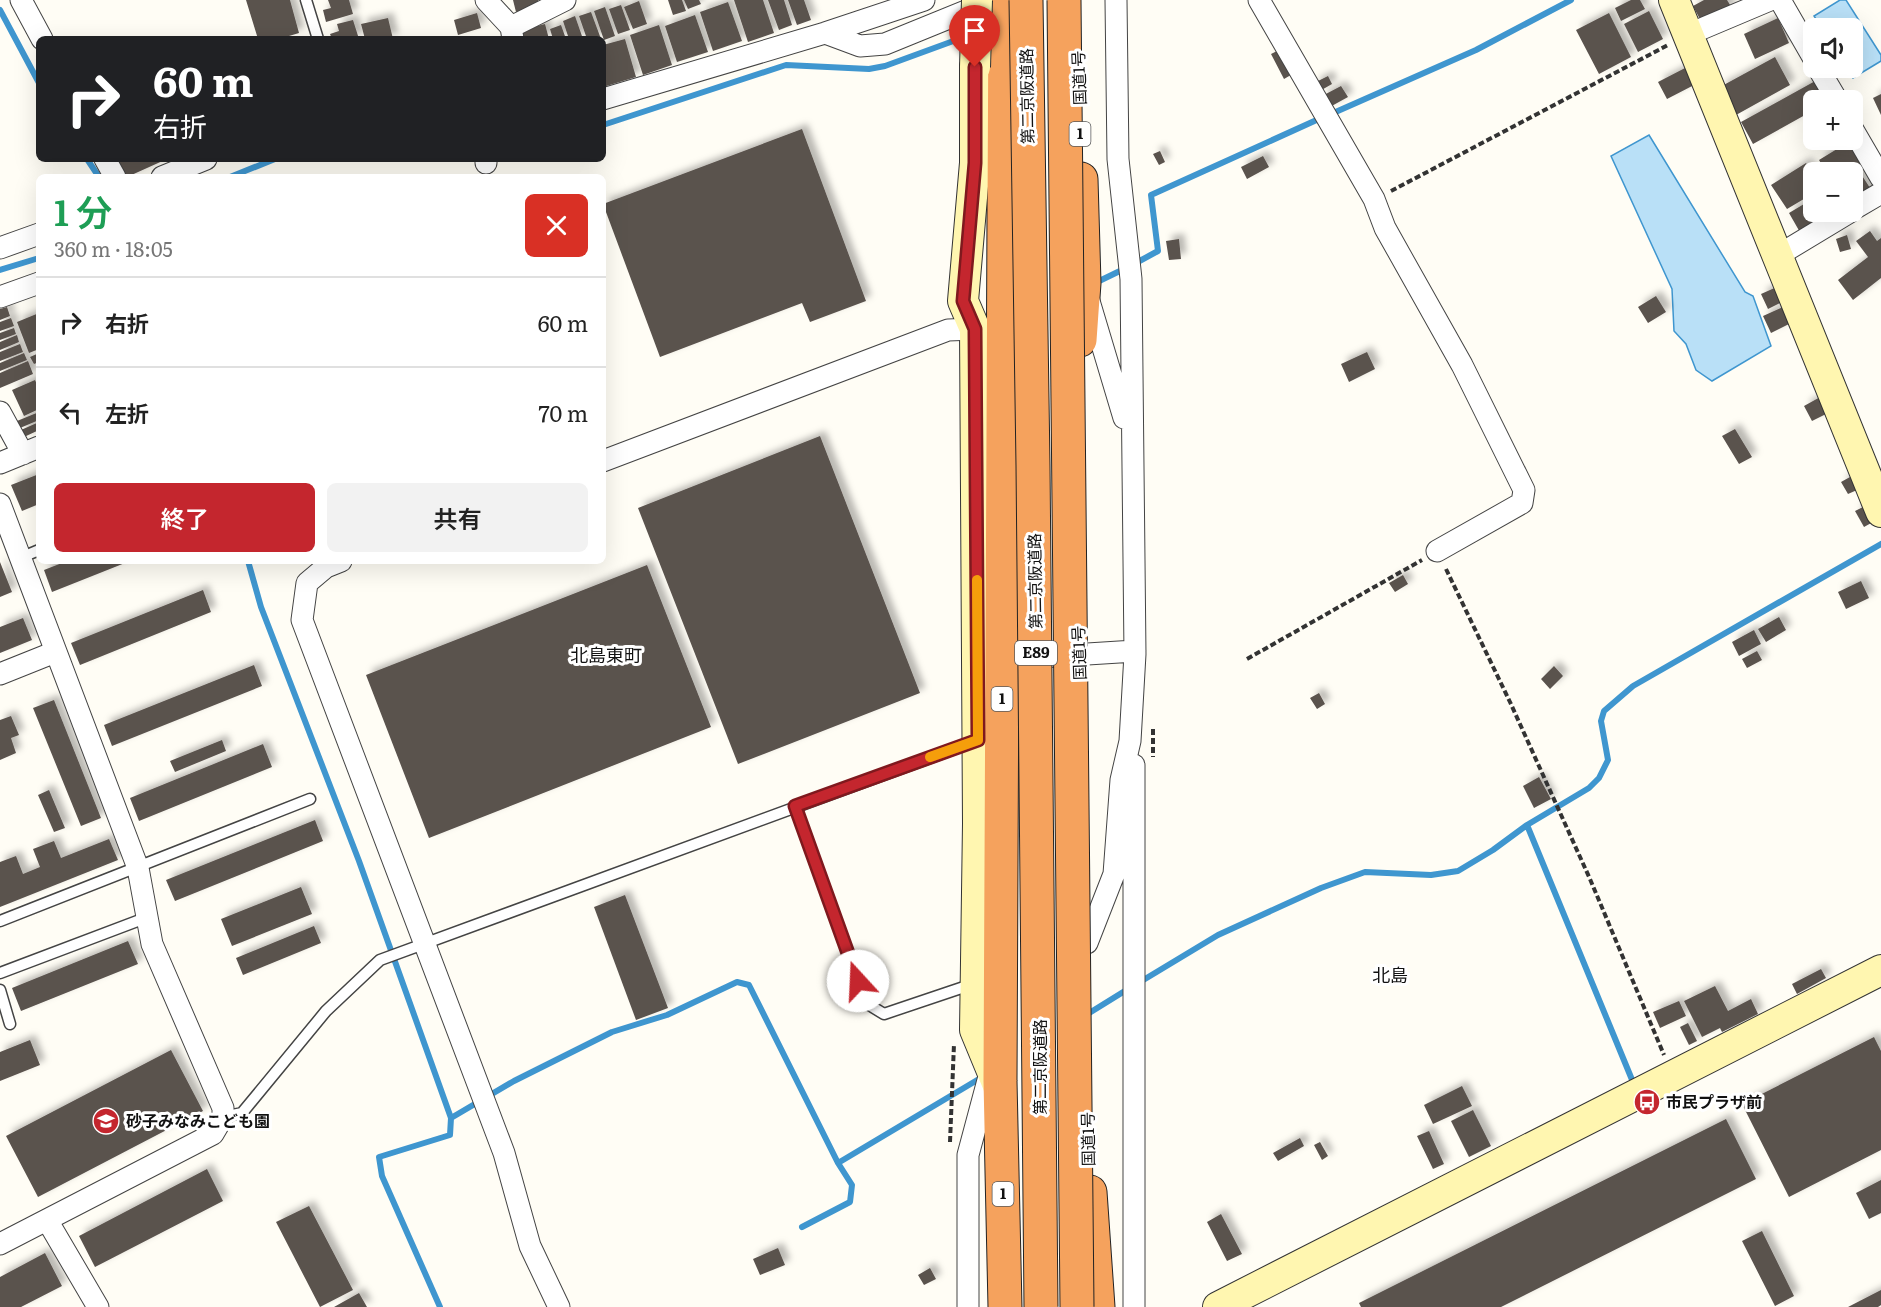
<!DOCTYPE html>
<html lang="ja">
<meta charset="utf-8">
<style>
body{margin:0;font-family:Literata,"Noto Sans JP",serif;background:#f2f2f2;color:#222;height:100vh;display:flex;flex-direction:column;font-size:22px;white-space:nowrap}
*{box-sizing:border-box;margin:0}
p{font-size:20px;color:#767676}
.icon{flex:none;width:33px;height:33px;fill:none;stroke:currentColor;stroke-width:2;stroke-linecap:round;stroke-linejoin:round}
.map{position:relative;flex:1;overflow:hidden}
.side{position:absolute;left:36px;top:174px;width:570px;height:390px;display:flex;flex-direction:column;background:#fff;border-radius:9px;box-shadow:0 6px 24px #0002}
.side>*{flex:none}
.hud{position:absolute;left:36px;top:36px;width:570px;height:126px;border-radius:9px;box-shadow:0 6px 24px #0002;background:#202124;color:#fff;overflow:hidden}
.fabs{position:absolute;left:1803px;top:18px;display:grid;gap:12px}
.fabs a{display:grid;place-items:center;width:60px;height:60px;border-radius:9px;background:#fff;box-shadow:0 6px 24px #0002;font-size:30px}
.pin{position:absolute;display:grid;place-items:center;width:51px;height:51px;color:#fff;margin:-62px -26px;border-radius:50% 50% 50% 0;rotate:-45deg;box-shadow:0 0 6px #0007}
.pin .icon{rotate:45deg}
.me{position:absolute;width:66px;margin:-33px;rotate:340deg;stroke-linejoin:round;filter:drop-shadow(0 0 4px #0008)}
.turn{display:flex;align-items:center;gap:21px;height:126px;padding:0 18px;font-size:27px}
.turn .icon{width:78px;height:78px;stroke-width:2.5}
.turn b{display:block;font-size:42px;line-height:51px}
.round{display:grid;place-items:center;flex:none;width:63px;height:63px;border-radius:9px;background:#f2f2f2}
.head{display:flex;align-items:center;justify-content:space-between;height:102px;padding:0 18px}
h1{font-size:36px;font-weight:600;line-height:45px;color:#1e9e55}
.button{display:flex;gap:12px;margin-top:auto;padding:12px 18px}
.button a{flex:1;height:69px;border-radius:9px;background:#c4262e;color:#fff;font-size:24px;font-weight:600;line-height:69px;text-align:center}
.button a+a{background:#f2f2f2;color:#222}
ul{padding:0;list-style:none}
li{display:flex;align-items:center;gap:18px;height:90px;padding:0 18px;border-top:2px solid #e0e0e0}
li div{flex:1}
li b{display:block;font-size:22px}
li em{font-style:normal}
.map>svg:first-child{display:block}
</style>
<div class="map">
<svg width="1881" height="1307" viewBox="0 0 1881 1307">
<defs>
<filter id="shadow"><feDropShadow dx="5.5" dy="-5.5" stdDeviation="3" flood-color="#0004"/></filter>
</defs>
<rect width="100%" height="100%" fill="#fffdf5"/>
<path fill="#b9e0f7" stroke="#3f96cf" stroke-width="1.5" d="M1840 0H1846L1881 55V61L1853 78 1846 68H1852V28H1822L1814 16Z
M1649 135 1745 292 1753 296 1771 346 1712 381 1696 370 1686 344 1674 331 1672 289 1611 156Z"/>
<g fill="none" stroke-linecap="round" stroke-linejoin="round">
<path stroke="#3f96cf" stroke-width="6" d="M0 10 39 83
M1331 114 1476 50 1571 0
M603 125 786 65 869 69 885 66 967 36
M87 159 99 177
M230 177 275 159
M1134 264 1158 251 1151 195 1321 118
M0 270 39 258
M1093 284 1124 269
M248 561 261 607 359 861 451 1118 450 1135 379 1157 382 1176 440 1307
M1527 825 1635 1087
M1140 982 1218 935 1321 888 1365 872 1431 875 1458 871 1493 850 1527 825 1589 788 1599 778 1608 760 1601 721 1604 711 1633 686 1881 544
M1086 1015 1128 989
M451 1118 514 1081 612 1032 667 1015 737 982 749 985 838 1163 852 1185 850 1202 802 1227
M838 1163 984 1076"/>
</g>
<path fill="#5a524d" filter="url(#shadow)" d="M246 0H290L299 33 279 39H258Z
M328 0H349L353 14 326 22 323 10 331 8Z
M513 0H538L539 6 516 12Z
M668 0H682L686 11 673 15Z
M684 0H699L701 4 688 9Z
M734 0H763L774 33 748 42Z
M768 0H784L792 25 779 30Z
M788 0H804L811 20 797 25Z
M1631 0H1640L1645 9 1621 21 1615 8Z
M1704 0H1727L1732 8 1702 23 1693 6Z
M639 1 647 24 633 29 624 7Z
M728 2 742 41 713 51 700 12Z
M621 5 630 30 618 34 609 9Z
M605 7 615 36 604 40 594 11Z
M1649 11 1663 39 1638 52 1624 24Z
M591 12 601 39H587L579 16Z
M477 13 481 28 458 35 454 20Z
M1609 13 1631 57 1599 74 1576 30Z
M695 15 708 52 677 62 665 26Z
M575 16 583 39H569L563 21Z
M388 18 393 39H365L361 24Z
M1778 18 1789 43 1755 59 1744 34Z
M353 20 359 39H332L330 34 339 31 337 24Z
M545 24 549 39H524L522 30Z
M561 25 566 39H553L550 29Z
M659 25 672 65 643 75 630 35Z
M625 39 636 77 603 87V45Z
M1283 48 1296 72 1284 79 1271 54Z
M1775 57 1790 85 1736 115 1720 87Z
M1687 67 1696 84 1667 99 1658 82Z
M1328 76 1332 84 1318 92 1314 83Z
M1817 80 1828 100H1814V110L1753 144 1741 122Z
M1341 86 1348 97 1328 108 1322 96Z
M1881 94V115L1873 98Z
M802 129 866 301 810 322 802 303 660 357 603 204Z
M1850 141 1864 164 1850 172H1826L1819 160Z
M1160 151 1165 162 1159 165 1153 154Z
M1263 156 1269 167 1247 179 1241 167Z
M114 159H167L127 177H122Z
M1806 163 1814 176V193L1787 209 1771 185Z
M1859 171 1872 191 1852 203V175Z
M1814 198V212H1839L1801 234 1789 213Z
M1870 231 1877 241 1881 238V278L1853 300 1838 280 1868 257 1856 241Z
M1847 235 1851 249 1840 252 1836 239Z
M1179 239 1181 259 1169 260 1166 241Z
M1779 286 1786 300 1768 309 1761 294Z
M1656 296 1666 312 1648 323 1638 307Z
M7 307 10 316 0 320V309Z
M1783 307 1791 323 1771 333 1763 316Z
M39 313V349L29 353 17 322Z
M11 318 14 326 0 331V322Z
M14 328 16 334 0 340V333Z
M17 335 19 342 0 350V342Z
M20 344 23 352 0 361V352Z
M1367 352 1375 369 1349 382 1341 364Z
M24 353 27 360 0 371V363Z
M39 353V362L34 364 30 357Z
M28 361 33 374 0 388V373Z
M35 380 39 389V409L24 416 12 390Z
M1822 396 1830 412 1812 421 1804 406Z
M39 412V420L20 428 17 421Z
M39 422V430L24 437 21 430Z
M1735 429 1752 457 1739 464 1722 436Z
M820 436 920 693 738 764 638 508Z
M39 474V504L22 511 11 485Z
M1850 477 1857 490 1848 494 1841 482Z
M1865 506 1873 522 1864 527 1855 511Z
M67 561H130L52 592 44 570Z
M0 562 12 592 0 597Z
M647 565 711 727 429 838 366 675Z
M1403 575 1408 584 1395 592 1389 583Z
M1861 581 1869 598 1846 609 1838 592Z
M203 590 211 612 80 665 71 643Z
M1779 617 1786 630 1766 642 1758 629Z
M23 618 32 640 0 653V627Z
M1754 630 1761 644 1739 656 1732 642Z
M1757 651 1762 660 1747 668 1742 659Z
M254 665 262 686 112 746 104 725Z
M1554 666 1563 676 1550 689 1541 679Z
M1319 693 1325 704 1317 709 1310 698Z
M54 700 101 818 81 826 33 708Z
M11 716 19 735 11 738 16 753 0 760V720Z
M222 740 226 751 175 772 170 761Z
M263 744 272 767 139 821 130 798Z
M1539 777 1551 799 1534 808 1523 786Z
M49 790 65 828 54 832 38 795Z
M315 820 323 841 175 901 166 880Z
M109 839 118 860 0 907V862L16 856 23 874 40 867 33 849 54 841 61 858Z
M301 887 312 914 232 946 221 919Z
M625 895 668 1008 636 1020 594 907Z
M314 926 321 943 243 975 236 958Z
M128 941 138 964 21 1011 12 988Z
M1821 969 1826 978 1797 994 1792 984Z
M1715 986 1728 1011 1751 999 1758 1014 1722 1032 1720 1028 1702 1037 1684 1001Z
M1679 1001 1686 1016 1660 1028 1653 1012Z
M1688 1023 1697 1041 1689 1045 1680 1027Z
M1874 1037 1881 1051V1150L1789 1197 1742 1104Z
M30 1040 40 1065 0 1081V1052Z
M171 1050 203 1111 38 1197 6 1136Z
M1462 1086 1472 1106 1433 1124 1424 1105Z
M1473 1110 1491 1146 1469 1157 1451 1121Z
M1726 1119 1756 1179 1501 1307H1361L1359 1303Z
M1429 1131 1444 1164 1433 1169 1417 1136Z
M1300 1138 1304 1146 1278 1161 1273 1153Z
M1320 1142 1328 1156 1322 1160 1314 1145Z
M207 1169 223 1201 95 1267 79 1236Z
M1881 1180V1213L1869 1219 1856 1193Z
M309 1206 353 1290 320 1307 276 1222Z
M1221 1214 1242 1254 1227 1261 1207 1222Z
M1762 1231 1794 1296 1775 1306 1742 1241Z
M778 1248 785 1265 760 1275 753 1259Z
M45 1253 62 1286 21 1307H0V1277Z
M930 1268 936 1279 924 1285 918 1275Z
M1881 1290V1305L1878 1307H1848Z
M359 1293 367 1307H334Z"/>
<g fill="none" stroke-linecap="round" stroke-linejoin="round">
<defs>
<path id="lane" d="M306 0 318 39
M20 558 39 550
M795 806 866 1003 884 1014 973 984
M0 921 310 799
M0 973 148 917
M0 990 10 1024
M223 1117 242 1113 326 1011 380 960 976 741"/>
<path id="street" d="M21 0 42 39
M486 0 511 27
M1259 0 1374 199 1385 228 1462 365 1524 490 1522 503 1437 551
M1780 0 1814 59
M825 33 860 46 885 44 988 2
M1687 35 1770 0
M513 39 511 27 565 0
M1818 68 1837 100
M603 99 825 33 924 0
M1852 128 1881 178
M105 159 115 177
M486 159V163
M162 177 206 159
M1852 210 1881 193
M0 248 39 234
M1777 256 1850 212
M0 297 39 283
M1089 301 1124 418
M0 412 23 454
M603 461 948 330 975 329
M0 463 39 447
M0 504 138 868 152 944 223 1108V1117L213 1134 0 1244
M341 561 326 567 307 583 302 620 504 1153 530 1246 559 1307
M1024 658 1135 651
M0 674 55 652
M1087 943 1114 874 1121 780 1130 741 1135 654 1131 279 1118 159 1116 0
M47 1220 98 1307
M968 1307V1155L991 1069
M1134 1307V765"/>
<path id="secondary" d="M1674 0 1881 512
M975 67V163L963 301 975 329 978 823 975 1030 999 1088
M1218 1307 1881 970"/>
<path id="highway" d="M1005 0 1000 1081 1005 1307
M1080 340 1084 283 1081 179
M1090 1192 1098 1307"/>
</defs>
<use href="#lane" stroke="#444" stroke-width="13"/>
<use href="#street" stroke="#444" stroke-width="23"/>
<use href="#secondary" stroke="#333" stroke-width="32"/>
<use href="#highway" stroke="#222" stroke-width="35"/>
<path stroke="#333" stroke-width="4" stroke-dasharray="6 3" stroke-linecap="butt" d="M1391 191 1668 45
M1446 569 1510 702 1590 879 1664 1055
M1247 659 1422 560
M1153 729V757
M950 1142 954 1044"/>
<use href="#lane" stroke="#fff" stroke-width="10"/>
<use href="#street" stroke="#fff" stroke-width="21"/>
<use href="#secondary" stroke="#fff6b0" stroke-width="30"/>
<use href="#highway" stroke="#f5a25d" stroke-width="33"/>
<defs>
<path id="secondary-bridge" d="M975 67 977 0"/>
<path id="highway-bridge" d="M1026 0 1033 465 1041 1307
M1064 0 1077 1307"/>
</defs>
<use href="#secondary-bridge" stroke="#333" stroke-width="32" stroke-linecap="butt"/>
<use href="#highway-bridge" stroke="#222" stroke-width="35" stroke-linecap="butt"/>
<use href="#secondary-bridge" stroke="#fff6b0" stroke-width="30"/>
<use href="#highway-bridge" stroke="#f5a25d" stroke-width="33"/>
</g>
<g fill="none" stroke-linecap="round" stroke-linejoin="round">
<defs>
<path id="route" d="M858 981 795 806 978 740 975 329 963 301 975 163V67"/>
</defs>
<use href="#route" stroke="#7f191e" stroke-width="15"/>
<use href="#route" stroke="#c4262e" stroke-width="10"/>
<path stroke="#f59e0b" stroke-width="10" d="M930 757 978 740 977 580"/>
</g>
<defs>
<symbol id="bus-disc" viewBox="-11 -11 22 22"><circle r="9.5" fill="#c4262e" stroke="#fff"/><path d="M-5-6H5V4H4V6H2V4H-2V6H-4V4H-5ZM-3.5-4V0h7V-4ZM-3.5 1.2v1.5H-2V1.2ZM2 1.2v1.5H3.5V1.2Z" fill="#fff"/></symbol>
<symbol id="school-disc" viewBox="-11 -11 22 22"><circle r="9.5" fill="#c4262e" stroke="#fff"/><path d="M0-5L7-2L0 1L-7-2ZM-4 1L0 2.5L4 1V4Q0 6-4 4Z" fill="#fff"/></symbol>
</defs>
<g fill-rule="evenodd">
<use href="#bus-disc" x="1632" y="1087" width="30" height="30"/>
<use href="#school-disc" x="91" y="1106" width="30" height="30"/>
</g>
<g text-anchor="middle" stroke-width="6" stroke-linejoin="round" paint-order="stroke">
<g fill="#fff" stroke="#585858" stroke-width="1.5">
<rect x="1069.5" y="122" width="21" height="24" rx="4.5"/>
<rect x="1015" y="641" width="42" height="24" rx="4.5"/>
<rect x="991.5" y="687" width="21" height="24" rx="4.5"/>
<rect x="992.5" y="1182" width="21" height="24" rx="4.5"/>
</g>
<g font-size="15" font-weight="bold" fill="#111">
<text x="1080" y="139">1</text>
<text x="1036" y="658">E89</text>
<text x="1002" y="704">1</text>
<text x="1003" y="1199">1</text>
</g>
<g font-size="16" fill="#111" stroke="#fff">
<text transform="translate(1079 78) rotate(-92)" y="6">国道1号</text>
<text transform="translate(1027 96) rotate(-91)" y="6">第二京阪道路</text>
<text transform="translate(1035 581) rotate(-91)" y="6">第二京阪道路</text>
<text transform="translate(1079 653) rotate(-92)" y="6">国道1号</text>
<text transform="translate(1040 1067) rotate(-90)" y="6">第二京阪道路</text>
<text transform="translate(1088 1139) rotate(-91)" y="6">国道1号</text>
</g>
<g font-size="16" font-weight="bold" fill="#111" stroke="#fff" text-anchor="start">
<text x="1666" y="1108">市民プラザ前</text>
<text x="126" y="1127">砂子みなみこども園</text>
</g>
<g font-size="18" fill="#111" stroke="#fff">
<text x="606" y="662">北島東町</text>
<text x="1390" y="982">北島</text>
</g>
</g>
</svg>
<div class="fabs">
<a><svg class="icon" aria-label="sound" viewBox="0 0 24 24"><path d="M4 9h4l5-4v14l-5-4H4zM17 9q2 3 0 6"/></svg></a>
<a>+</a>
<a>−</a>
</div>
<div class="pin" style="left:975px;top:67px;background:#d93025"><svg class="icon" aria-label="arrive" viewBox="0 0 24 24"><path d="M6 21V4h12l-3 4 3 4H6"/></svg></div>
<svg class="me" style="left:858px;top:981px" viewBox="-20 -20 40 40"><circle r="19" fill="#fff"/><path d="M0-13L10 11 0 6-10 11z" fill="#c4262e"/></svg>
<div class="hud">
<div class="turn"><svg class="icon" aria-label="right" viewBox="0 0 24 24"><path d="M7 20v-9h11M14 6l5 5-5 5"/></svg><div><b>60 m</b>右折</div></div>
</div>
<section class="side">
<div class="head"><div><h1>1 分</h1><p>360 m · 18:05</p></div><a class="round" style="background:#d93025;color:#fff"><svg class="icon" aria-label="close" viewBox="0 0 24 24"><path d="M6 6l12 12M18 6L6 18"/></svg></a></div>
<ul>
<li><svg class="icon" aria-label="right" viewBox="0 0 24 24"><path d="M7 20v-9h11M14 6l5 5-5 5"/></svg><div><b>右折</b></div><em>60 m</em></li>
<li><svg class="icon" aria-label="left" viewBox="0 0 24 24"><path d="M17 20v-9H6M10 6l-5 5 5 5"/></svg><div><b>左折</b></div><em>70 m</em></li>
</ul>
<div class="button"><a>終了</a><a>共有</a></div>
</section>
</div>
